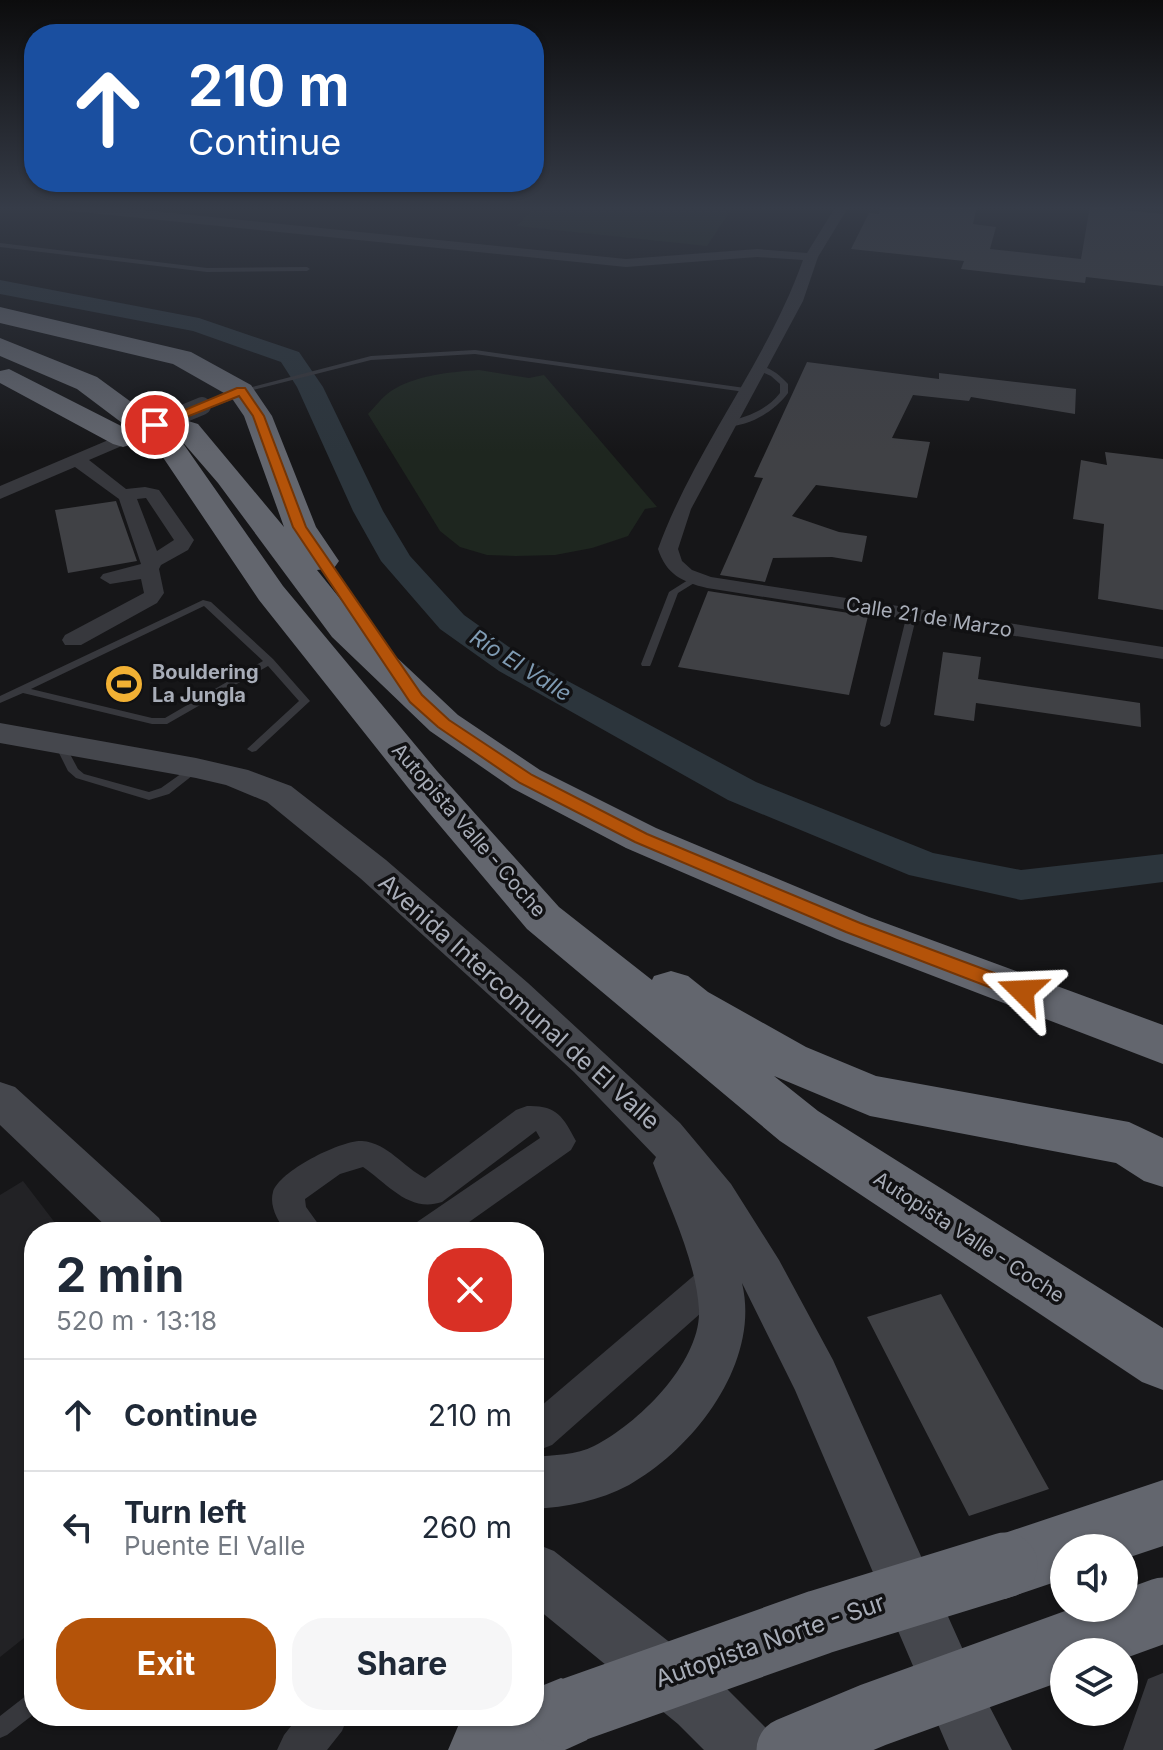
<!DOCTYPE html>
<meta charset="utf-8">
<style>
body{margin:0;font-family:Inter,sans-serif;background:#f6f6f7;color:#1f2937;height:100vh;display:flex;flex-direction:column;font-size:30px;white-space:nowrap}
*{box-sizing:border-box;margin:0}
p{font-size:26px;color:#747a83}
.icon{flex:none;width:44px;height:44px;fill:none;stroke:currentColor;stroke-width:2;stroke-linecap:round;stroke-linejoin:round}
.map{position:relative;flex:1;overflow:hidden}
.side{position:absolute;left:24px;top:1222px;width:520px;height:504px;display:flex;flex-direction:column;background:#fff;border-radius:32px;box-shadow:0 2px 6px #0004}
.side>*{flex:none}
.banner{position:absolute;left:24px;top:24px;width:520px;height:168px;border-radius:32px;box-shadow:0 2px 6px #0004;background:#1a4fa0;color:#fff;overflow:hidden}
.buttons{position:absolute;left:1050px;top:1534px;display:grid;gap:16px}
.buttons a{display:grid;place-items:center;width:88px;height:88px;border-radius:50%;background:#fff;box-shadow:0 2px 6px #0004;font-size:40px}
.pin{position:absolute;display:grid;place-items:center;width:68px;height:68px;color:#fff;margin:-34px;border:4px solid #fff;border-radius:50%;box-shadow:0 2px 8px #0007}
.me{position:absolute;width:88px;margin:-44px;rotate:291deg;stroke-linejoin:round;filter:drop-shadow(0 0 6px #0008)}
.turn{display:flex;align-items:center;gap:28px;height:168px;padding:0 32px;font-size:36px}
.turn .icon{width:104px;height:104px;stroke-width:2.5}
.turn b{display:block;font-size:56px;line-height:68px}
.round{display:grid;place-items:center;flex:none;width:84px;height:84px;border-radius:32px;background:#f6f6f7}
.headline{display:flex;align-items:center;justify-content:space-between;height:136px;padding:0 32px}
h1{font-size:48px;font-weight:700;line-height:60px}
.button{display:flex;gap:16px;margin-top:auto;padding:16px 32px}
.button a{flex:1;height:92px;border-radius:32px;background:#b45309;color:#fff;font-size:32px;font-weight:700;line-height:92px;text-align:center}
.button a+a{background:#f6f6f7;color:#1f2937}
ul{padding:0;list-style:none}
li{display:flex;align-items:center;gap:24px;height:112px;padding:0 32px;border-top:2px solid #e0e1e3}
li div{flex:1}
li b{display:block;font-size:30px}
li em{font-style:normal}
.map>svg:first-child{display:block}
</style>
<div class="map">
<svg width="1163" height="1750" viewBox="0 0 1163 1750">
<rect width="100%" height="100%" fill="#161618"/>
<path fill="#222225" d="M23 1181 62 1232H34V1630L0 1657V1195Z"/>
<path fill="#1e261f" d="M536 206H733V207L707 246 517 226Z
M479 370 529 378 544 375 657 507 645 509 628 536 592 548 555 555 516 556 487 555 460 547 440 531 368 414C375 407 382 397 391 391 416 375 450 372 479 370Z"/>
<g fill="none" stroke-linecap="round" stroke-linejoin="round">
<path fill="#2c353c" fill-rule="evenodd" d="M0 280 199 318 299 352 323 387 383 511 410 556 464 615 523 657 756 782 933 853 1021 870 1163 854V882L1021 900 909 875 728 800 499 671 440 629 381 561 353 511 297 387 281 362 193 331 0 294Z"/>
</g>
<path fill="#404145" d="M881 206H977L973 224 996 227 990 249 1081 259 1090 206H1113V209L1163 214V286L1086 277 1085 283 961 269 964 261 851 249 869 213 879 214Z
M807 362 939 379V373L1076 389 1075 414 971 397 969 401 913 395 892 438 930 442 917 498 816 485 792 516 839 532 867 536 862 562 832 557 773 558 765 582 720 575 763 478 754 477Z
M1105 452 1163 459V610L1098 599 1104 524 1073 519 1081 460 1107 465Z
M116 501 137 561 68 573 55 510Z
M708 591 868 616 849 695 678 667Z
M943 652 981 657 978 679 1140 703 1141 727 976 703 974 721 934 715Z
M941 1294 1049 1489 969 1516 867 1317Z"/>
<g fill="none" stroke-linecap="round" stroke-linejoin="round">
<path fill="#37383d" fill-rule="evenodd" d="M0 243 207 268 307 267 310 269 307 271 207 272 0 247Z
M475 350 745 388 749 390 745 392 475 354 371 360 241 393 237 391 371 356Z
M755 365C769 366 779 374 788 384V393C773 413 749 426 724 427V423C746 417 766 411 780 393V384L771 376 755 369Z
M696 575 699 576V580L678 593 651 664 650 666H642L641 664 669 592Z
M203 600 211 602 273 659 310 701 256 751 252 752 247 749 299 701 268 666 167 724H152L23 693 0 703V696ZM204 606 263 661 165 718H152L31 689Z
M912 611 917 614 890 724 885 727 881 726 880 724 907 614Z
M59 740 63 741 78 769 84 774 149 792 161 788 192 766 196 765 202 768 169 794 149 800 76 778 68 771 54 743Z
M34 1692V1714L7 1735 0 1738V1716L27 1695Z"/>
<path fill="#37383d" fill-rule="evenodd" d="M55 206H104L626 259 757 249 807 253 836 206H849L818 257 803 301 691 509 678 549 682 561 692 570 711 577 1163 647V659L707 588C682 582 666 574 658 549 695 447 767 362 803 260L757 257 626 267 61 210Z
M241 386 247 388V394L202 411 194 406Z
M132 430 138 431 141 435 138 439 89 460 126 489 145 487 159 490 194 540 188 550 161 565 159 569 164 593 157 603 81 645H65L62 640 65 635 144 593 141 579 110 584 100 578 103 574 141 564 119 499 75 467 0 499V486ZM146 498 174 540 157 551 137 499Z
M527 1106C556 1105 563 1116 576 1141L571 1150 455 1232H412L417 1222 540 1138 536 1131 442 1202C409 1213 388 1184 363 1167L340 1174 305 1199 306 1207 324 1232H286C278 1221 269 1206 273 1192 279 1171 341 1140 362 1141 388 1143 403 1167 425 1178L516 1110Z
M716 1263 728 1267 733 1278 728 1289 552 1445 539 1450 534 1448V1412L704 1267Z
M1163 1673V1750H1123L1148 1679Z
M299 1716H348L342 1731 327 1750H277L284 1735Z"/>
<path fill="#45474d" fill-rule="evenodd" d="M0 723 196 758 248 770 291 786 386 860 528 983 680 1123 731 1184 779 1260 833 1360 981 1690 1012 1750H949L795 1390 742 1283C761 1362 695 1448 629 1485 599 1501 567 1507 534 1509V1457C553 1455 577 1455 594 1446 638 1424 701 1362 699 1310 696 1260 670 1209 653 1163L656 1157 574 1072 360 878 267 802 226 785 196 778 0 743Z
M0 1082 15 1087 159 1218 166 1232H112L0 1125Z
M534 1543 554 1551 720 1682 767 1729 776 1750H704L678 1724 534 1606Z"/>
<path fill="#63666e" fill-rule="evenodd" d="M0 307 191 352 251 385 272 416 316 527 339 561 334 568 317 570 358 621 458 715 540 770 656 828 869 917 1163 1025V1064L837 939 626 848 512 788 430 731 332 637 218 483 180 439 283 586 437 771 559 907 652 980 654 976 671 971 688 976 708 992 806 1047 876 1076 1129 1122 1163 1138V1187L1144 1181 1116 1163 870 1116 774 1076 818 1111 1163 1328V1390L1142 1382 780 1141 527 929 409 789 259 600 158 450 77 389 0 356V338L97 377 179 437 174 430 178 424 188 421 198 424 284 527 244 416 231 397 173 364 0 323Z
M9 369 133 432 138 438 133 444 123 447 113 444 0 383V371Z
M1163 1480V1546L1124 1559V1548H1064V1579L1005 1599 981 1589 971 1565 981 1541Z
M561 1678 587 1688 597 1714 587 1740 565 1750H448L459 1724 476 1716H534V1689Z"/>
<path stroke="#37383d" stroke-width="18" d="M132 435 202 406"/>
<path stroke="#63666e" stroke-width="65" d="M561 1714 820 1622 1005 1565
M789 1750 873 1715 1163 1610"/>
</g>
<linearGradient id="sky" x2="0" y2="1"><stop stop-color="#0c0c0d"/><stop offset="0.46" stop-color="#363c48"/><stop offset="1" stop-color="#363c48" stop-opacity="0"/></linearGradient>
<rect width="1163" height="452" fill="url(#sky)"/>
<path fill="#b45309" stroke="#753606" stroke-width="2" d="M237 388H245L264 416 306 527 422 695 449 720 532 775 647 834 860 923 1029 986 1032 991 1029 997H1015L846 932 635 842 520 783 438 727 410 702 293 527 253 416 239 396 159 428 149 425Z"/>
<defs>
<symbol id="stadium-disc" viewBox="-11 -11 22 22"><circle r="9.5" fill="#f2b134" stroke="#111113"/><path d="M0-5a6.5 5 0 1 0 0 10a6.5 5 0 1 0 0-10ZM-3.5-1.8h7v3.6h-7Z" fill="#111"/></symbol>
</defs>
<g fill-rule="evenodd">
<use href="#stadium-disc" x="102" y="662" width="44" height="44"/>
</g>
<g text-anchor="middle" stroke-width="7" stroke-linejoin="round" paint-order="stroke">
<g font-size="20" fill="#a8adb8" stroke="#111113">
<text transform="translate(929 617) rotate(9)" y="7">Calle 21 de Marzo</text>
<text transform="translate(469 830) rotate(49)" y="7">Autopista Valle - Coche</text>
<text transform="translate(969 1237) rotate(33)" y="7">Autopista Valle - Coche</text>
</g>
<g font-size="20" font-weight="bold" fill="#a8adb8" stroke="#111113" text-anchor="start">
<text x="152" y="679">Bouldering<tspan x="152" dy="23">La Jungla</tspan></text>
</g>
<g font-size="22" font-style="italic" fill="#7f9bb3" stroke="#111113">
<text transform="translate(521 665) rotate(32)" y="8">Río El Valle</text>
</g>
<g font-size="24" fill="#a8adb8" stroke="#111113">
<text transform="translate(519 1002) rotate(42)" y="8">Avenida Intercomunal de El Valle</text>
<text transform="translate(770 1641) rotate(-19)" y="8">Autopista Norte - Sur</text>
</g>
</g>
</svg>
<div class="buttons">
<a><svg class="icon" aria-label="sound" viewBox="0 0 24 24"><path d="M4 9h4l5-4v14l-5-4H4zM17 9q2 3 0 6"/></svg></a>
<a><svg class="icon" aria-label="layers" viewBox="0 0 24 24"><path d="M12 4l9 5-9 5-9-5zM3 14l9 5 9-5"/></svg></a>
</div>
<div class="pin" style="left:155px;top:425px;background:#d93025"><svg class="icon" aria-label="arrive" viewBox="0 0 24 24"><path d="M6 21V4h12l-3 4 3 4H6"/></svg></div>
<svg class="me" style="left:1022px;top:991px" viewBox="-20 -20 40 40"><path d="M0-17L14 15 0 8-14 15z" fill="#b45309" stroke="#fff" stroke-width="4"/></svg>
<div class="banner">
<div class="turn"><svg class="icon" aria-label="ahead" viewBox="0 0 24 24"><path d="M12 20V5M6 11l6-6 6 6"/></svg><div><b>210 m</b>Continue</div></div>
</div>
<section class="side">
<div class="headline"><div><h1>2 min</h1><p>520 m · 13:18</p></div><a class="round" style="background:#d93025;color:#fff"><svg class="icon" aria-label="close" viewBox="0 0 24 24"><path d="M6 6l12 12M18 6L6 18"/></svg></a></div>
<ul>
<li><svg class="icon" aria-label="ahead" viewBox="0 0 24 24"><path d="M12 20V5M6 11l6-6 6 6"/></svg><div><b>Continue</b></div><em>210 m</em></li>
<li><svg class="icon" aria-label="left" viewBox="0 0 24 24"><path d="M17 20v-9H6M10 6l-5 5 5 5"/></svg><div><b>Turn left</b><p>Puente El Valle</p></div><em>260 m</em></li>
</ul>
<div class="button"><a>Exit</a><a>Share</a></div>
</section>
</div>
